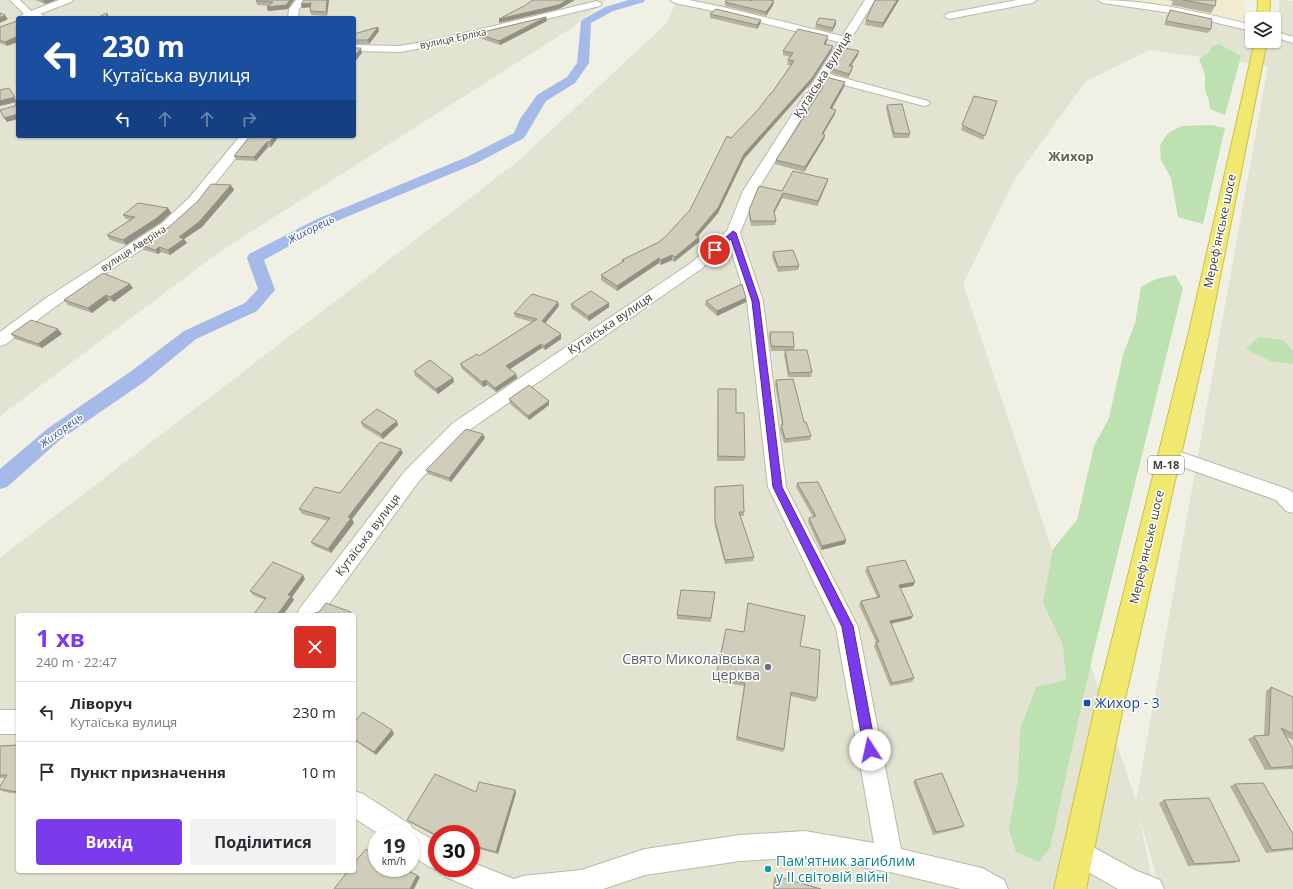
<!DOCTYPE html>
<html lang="uk">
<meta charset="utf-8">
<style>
body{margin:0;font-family:"Open Sans",sans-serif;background:#f2f2f3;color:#2b2b33;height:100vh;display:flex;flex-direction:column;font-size:15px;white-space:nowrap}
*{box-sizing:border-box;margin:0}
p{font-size:13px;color:#7c7c81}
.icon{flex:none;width:22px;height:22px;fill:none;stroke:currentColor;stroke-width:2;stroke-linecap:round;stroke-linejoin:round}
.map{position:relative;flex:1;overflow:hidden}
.sheet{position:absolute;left:16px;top:613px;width:340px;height:260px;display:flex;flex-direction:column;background:#fff;border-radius:4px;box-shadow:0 1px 3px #0004}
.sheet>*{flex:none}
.top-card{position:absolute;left:16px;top:16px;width:340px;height:122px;border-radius:4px;box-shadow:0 1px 3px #0004;background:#1a4fa0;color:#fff;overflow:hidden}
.buttons{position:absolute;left:1245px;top:12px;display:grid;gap:8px}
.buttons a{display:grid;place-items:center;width:36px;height:36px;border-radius:4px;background:#fff;box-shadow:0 1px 3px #0004;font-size:20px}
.speed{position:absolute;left:368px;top:825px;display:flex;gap:8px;font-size:20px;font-weight:700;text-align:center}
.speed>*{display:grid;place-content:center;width:52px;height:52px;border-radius:50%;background:#fff;box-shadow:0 1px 3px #0004;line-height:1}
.speed small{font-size:10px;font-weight:400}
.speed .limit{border:6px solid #d22;background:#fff;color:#111}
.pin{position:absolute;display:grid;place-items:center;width:34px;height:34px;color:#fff;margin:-17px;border:2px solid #fff;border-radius:50%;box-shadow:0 1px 4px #0007}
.me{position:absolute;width:44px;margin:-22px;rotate:350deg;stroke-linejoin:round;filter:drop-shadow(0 0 3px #0008)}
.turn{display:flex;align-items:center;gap:14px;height:84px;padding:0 20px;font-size:18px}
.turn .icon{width:52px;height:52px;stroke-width:2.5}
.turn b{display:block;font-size:28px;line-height:34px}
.lanes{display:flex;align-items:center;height:38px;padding:0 20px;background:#0003;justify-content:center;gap:20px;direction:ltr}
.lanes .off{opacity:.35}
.round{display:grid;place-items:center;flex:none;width:42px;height:42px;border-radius:4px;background:#f2f2f3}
.head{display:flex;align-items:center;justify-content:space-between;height:68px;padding:0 20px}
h1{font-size:24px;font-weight:700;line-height:30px;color:#7c3aed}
.primary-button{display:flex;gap:8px;margin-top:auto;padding:8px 20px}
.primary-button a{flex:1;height:46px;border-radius:4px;background:#7c3aed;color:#fff;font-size:16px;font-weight:700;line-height:46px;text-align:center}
.primary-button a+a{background:#f2f2f3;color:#2b2b33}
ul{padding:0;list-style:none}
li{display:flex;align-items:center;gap:12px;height:60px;padding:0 20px;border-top:1px solid #e1e1e2}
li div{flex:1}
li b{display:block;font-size:15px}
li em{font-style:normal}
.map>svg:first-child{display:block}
</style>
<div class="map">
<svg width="1293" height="889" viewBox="0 0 1293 889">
<rect width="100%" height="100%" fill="#f0f0e4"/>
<path fill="#e3e3d2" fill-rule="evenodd" d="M0 0H606L573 27 219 252 0 416ZM18 18H354V136H18Z
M677 0H1114L1252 30V41H1274L1280 0 1293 1V889H1160L1138 811 1154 889H0V558L517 162 667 23ZM1150 50 1268 66 1136 801 963 284 1014 180 1086 81ZM18 615H354V871H18ZM377 834H411V868H377ZM437 834H471V868H437Z"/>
<path fill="#f1ecd0" d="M1118 0H1244V22L1134 2Z"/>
<path fill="#bde1b0" d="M1219 44 1241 56 1225 115 1210 109 1209 101 1205 90V75L1199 59 1209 52 1213 46Z
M1212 125 1225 128 1203 224 1178 217 1171 178 1161 160 1160 145 1168 133 1182 126Z
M1175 275 1183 288 1093 654 1050 848 1039 862 1016 852 1009 830 1018 779 1020 730 1036 687 1066 680 1063 645 1043 603 1053 549 1077 520 1094 446 1109 418 1123 355 1135 323 1141 287 1156 279Z
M1259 337 1283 340 1293 351V364L1270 361 1246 349Z"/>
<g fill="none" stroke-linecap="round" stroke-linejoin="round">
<path fill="#a5bae8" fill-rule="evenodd" d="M629 0H645L644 2 613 11 591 23 589 63 575 83 546 101 524 138 477 163 327 225 264 260 275 290 257 311 196 339 144 382 61 439 7 487 0 489V469L47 429 130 372 184 331 245 303 258 289 247 258 249 254 317 219 467 157 514 133 520 119 537 95 567 77 577 63 581 22 582 20 605 7Z"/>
<defs>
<path id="street" d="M10 0H20L31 11 59 0H73L71 2 40 14 43 15 44 18H18V19L17 18 24 14Z
M296 0H306L299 9 298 18H288L289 9Z
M670 0H689L723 7 842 36 865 0H875L829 74 928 101 930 103 928 105 924 106 825 80 757 191 740 233 763 301 786 487 858 627 901 849 982 868 1004 880 1008 889H961L890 872 805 857 740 861 645 875 603 889H474L446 877 442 868H471V862L514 879 523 876 581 870 645 849 740 835 805 831 874 843 836 628 768 487 747 301 729 244 701 269 465 433 419 481 321 615H297L300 608 405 471 453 423 691 263 727 231 743 191 839 42 723 13 675 3Z
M1017 0H1037L1032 3 949 19 944 16 949 13Z
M1098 0C1151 0 1201 12 1252 25V31L1178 14 1103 3Z
M597 1 602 4 600 6 439 45 400 52 354 51V45L400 46 439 39Z
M1274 31 1293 37V43L1274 37Z
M240 136H253L199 204 171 230 56 306 6 344 0 346V332L46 298 161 224 189 198Z
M1169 448 1290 490 1293 493V513L1286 511 1276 500 1163 460 1160 455 1163 450Z
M0 710H18V734H0Z
M354 791 363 794 411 825 412 828 437 842V868H442L437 870 428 866 411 855V834H379L354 818Z
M1078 839 1137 871 1160 880 1164 889H1118L1069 861 1065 852 1069 843Z"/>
<path id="highway" d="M1258 0H1270L1269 19H1257Z
M1255 41H1267L1209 332 1122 712 1086 889H1054L1094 712 1189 332Z"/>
</defs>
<use href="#street" stroke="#bab9a7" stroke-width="2"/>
<use href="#highway" stroke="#cec040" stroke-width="2"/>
<use href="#street" fill="#fff" fill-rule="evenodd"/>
<use href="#highway" fill="#f0e86f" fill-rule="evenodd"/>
</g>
<path fill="#b3b1a0" d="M35 0H56L45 4Z
M294 0 288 9 268 11 267 7 268 6 257 5 256 1Z
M304 0H329L327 16 311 15 310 11 311 7 302 8 301 4Z
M875 0H899L882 28 865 25 866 20Z
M1168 0H1216L1215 6 1211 13 1171 5 1173 1Z
M751 1H774L773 5 766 16 725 6V2Z
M1170 10 1211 29 1208 33 1164 25Z
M710 14 761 20 760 24 757 29 710 18Z
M546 17 547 21 500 45 479 38V34Z
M836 20V24L832 32 815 28 816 24Z
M0 27 7 46 0 43Z
M378 27 379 31 369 44H354V34Z
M827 41 825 44 832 50 811 83 744 159 718 213 698 236 699 242 674 262 672 260 661 265 659 263 617 291 601 280V275L622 262V260L659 242 666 236 690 210 731 138 757 111 771 94 791 65H787L788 60 790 57 783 55V51Z
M858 55 851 66 852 70 848 78 831 73 832 69Z
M845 82 844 87 832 108 835 114 823 134 825 135 824 139 804 172 775 164 776 160 821 90 822 85Z
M974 96 997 101 983 140 961 130Z
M887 105 910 134 909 138H893L886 109Z
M279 136 271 147H268L256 161 236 160 234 156Z
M827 183 817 206 782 198 774 213 776 221 775 225 751 226 749 215V210L782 191Z
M231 185 234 190 202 227 184 239 187 243 170 255 161 252 158 254 144 250 141 245Z
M168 208 171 213 160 223 126 245 110 240 107 235 130 220 126 219 123 215Z
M773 252 799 266 798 270 778 272 772 257Z
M133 288 114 302 109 300 92 313 68 305 64 300Z
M706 301 746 302 717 316 705 305Z
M571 304 609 307 589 321 571 308Z
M559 306 545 323 561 339 545 350 542 348 510 369 516 374 517 378 496 392 487 385 483 387 462 369 460 364 479 356 532 322 515 317 514 313Z
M770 332 794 347V350L812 372 811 377H788L784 355 785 351H771L769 336Z
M11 334H62L42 348 15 339Z
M414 371 453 378 454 382 438 394 415 376Z
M776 380 804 422 811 436 810 440 784 443 781 433 780 429 782 425 775 384Z
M718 389 736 413 745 457 744 461H717Z
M509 399 549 405 529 420 510 404Z
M397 421 398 425 383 439 363 427 361 422Z
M485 438 451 482 428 474 426 470Z
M403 453 352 519 354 523 331 553 314 546 311 542 328 521 302 514 299 509 340 493Z
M797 483 846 540 845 544 821 550 808 522 809 518 813 517 796 487Z
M715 487 744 512V516H740L754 557 753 561 725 564 715 526 714 491Z
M867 567 915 582 913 586 900 588 911 619 891 624 914 678 912 682 890 686 874 646 876 642 859 605 861 601 877 597 865 571Z
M303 575 305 579 292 597 294 600H265L253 595 250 591Z
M715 592 711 622 677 619V615Z
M748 603 800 646 817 698 815 702 791 696 784 749 783 752 736 740 744 686 715 681 726 629 744 632Z
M1271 687 1293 697V740L1285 736 1293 749V769L1265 770 1248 739 1254 736 1264 735 1266 691Z
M354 719 356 720 392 730 394 734 376 755 354 740Z
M18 745V794L5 792 0 790V786L5 778H0V746Z
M915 780 964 826 961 828 933 835 913 782Z
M1235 784 1293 834V850L1266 853 1230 786Z
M515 790 516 793 498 854 471 847V834H437V837L409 822 407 820 476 792Z
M1164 800 1240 861 1234 863 1188 866 1159 803Z
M776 876 821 889H773L774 878Z"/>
<path fill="#929082" d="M43 0H56L45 4Z
M290 0H294L288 9 268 11 267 7Z
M327 0H329L327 16 326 12Z
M567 0H575L559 9 499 23V19Z
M897 0H899L882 28 883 23Z
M774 1 773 5 766 16V12Z
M311 3 312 7 302 8 301 4Z
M107 13 109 17V18H106Z
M5 15 8 19 0 23V18Z
M546 17 547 21 500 45 499 41Z
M761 20 760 24 757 29V25Z
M836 20V24L832 32 833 28Z
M378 27 379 31 369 44 368 40Z
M18 36V42L7 46 5 42Z
M828 36 827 41 823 49 824 44Z
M833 46 832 50 811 83 744 159 718 213 695 240V235L744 154Z
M361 48 362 53 354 63V57Z
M859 51 858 55 848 70 849 66Z
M853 66 852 70 848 78 849 74Z
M845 82 844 87 830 112V108Z
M9 88 17 102 0 106V101Z
M836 110 835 114 821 138 822 134Z
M18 114V119L7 122 4 118Z
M825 135 824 139 804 172 805 167Z
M274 136H279L271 147 270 142Z
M267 142 268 147 256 161 254 157Z
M828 179 827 183 817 206 818 201Z
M231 185 234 190 202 227 184 239 187 243 170 255 168 250 179 237Z
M783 193 782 198 773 215 774 211Z
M168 208 171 213 160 223 126 245 123 240Z
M699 237V242L674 262 675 257Z
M159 247 161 252 158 254 155 250Z
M672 255V260L661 265V260Z
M659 258V263L617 291V286Z
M130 284 133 288 114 302 110 297Z
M106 295 109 300 92 313 88 308Z
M746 298V302L717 316V311Z
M558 302 559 306 543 326 542 321Z
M609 303V307L589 321 588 316Z
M58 329 62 334 42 348 38 344Z
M561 334V339L545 350 544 346Z
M541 344 542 348 507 371 506 366Z
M516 374 517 378 496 392 495 388Z
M453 378 454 382 438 394 436 389Z
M486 380 487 385 483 387 482 382Z
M549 401V405L529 420 528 416Z
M397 421 398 425 383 439 381 434Z
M483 434 485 438 451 482 449 478Z
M401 449 403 453 352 519 354 523 331 553 328 549 348 517Z
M846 540 845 544 821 550 822 546Z
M303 575 305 579 292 597 294 600 283 615H277L288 595Z
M915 582 913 586 897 589 899 585Z
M913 616 911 619 888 624 890 621Z
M392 730 394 734 376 755 374 752Z
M515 790 516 793 498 854 496 852Z
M417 875 420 877 414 889H410Z"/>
<path fill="#d0ceba" stroke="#929082" d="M257 0H290L286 5 267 7 273 2 256 1Z
M304 0H327L326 12 310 11 311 3 301 4Z
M533 0H567L559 5 499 19 524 6Z
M727 0H749L751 1 752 0H769L774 1 766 12 725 2Z
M875 0H897L883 23 866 20Z
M1183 0H1216L1215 6Z
M716 9 761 20 757 25 710 14Z
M1170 10 1212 19 1211 29 1166 21Z
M0 13 5 15 0 18Z
M107 13 106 18H96Z
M546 17 499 41 479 34 483 32Z
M819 18 836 20 833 28 816 24Z
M17 21H18V36L5 42 0 40V27Z
M378 27 368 40H354V34Z
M798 29 828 36 824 44 833 46 812 78 744 154 718 208 695 235 699 237 675 257 672 255 661 260 659 258 617 286 601 275 624 261 622 260 659 242 666 236 690 210 727 136 731 138 757 111 770 94H771L794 61 788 60 793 53 783 51Z
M354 48H361L354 57Z
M845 48 859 51 849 66H853L849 74 832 69Z
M826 77 845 82 830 108 836 110 822 134 825 135 805 167 776 160 823 87 822 85Z
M9 88 15 97 0 101V90Z
M974 96 997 101 985 136 962 125Z
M17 100 18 103V114L4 118 0 110 15 106Z
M902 104 910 134 894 133 887 105Z
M250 136H274L270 142H267L254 157 234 156Z
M793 171 828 179 818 201 783 193 774 211 776 221H751L749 210 759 186 782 191Z
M211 184 231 185 199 222 179 237 184 239 168 250 159 247 155 250 141 245 169 227 198 201Z
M138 203 168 208 157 218 123 240 107 235 135 217 123 215Z
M793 250 799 266 778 267 773 252Z
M103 273 130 284 110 297 106 295 88 308 64 300Z
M742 284 746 298 717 311 706 301Z
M591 291 609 303 588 316 571 304Z
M532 294 558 302 542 321 561 334 544 346 541 344 506 366 516 374 495 388 486 380 482 382 460 364 477 354 479 356 537 319 514 313Z
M31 320 58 329 38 344 11 334Z
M770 332H793L794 347 771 346Z
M785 350H807L812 372 789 373Z
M430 360 453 378 436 389 414 371Z
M793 379 804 422H806L811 436 785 439 782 428 781 425H783L776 380Z
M529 385 549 401 528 416 509 399Z
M718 389H736V413H744L745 457 718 456Z
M377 409 397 421 381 434 361 422Z
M466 429 483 434 449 478 426 470Z
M380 442 401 449 348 517 351 518 328 549 311 542 330 518 299 509 315 487 340 493Z
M818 482 846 540 822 546 809 518 816 516 797 483Z
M743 485 744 512H739L754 557 725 560 715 521V487Z
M905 560 915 582 899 585 913 616 890 621 914 678 892 683 876 642H879L861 601 880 597 867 567Z
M273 562 303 575 288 595 291 596 277 615H253L266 598 250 591Z
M681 590 715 592 711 618 677 615Z
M326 603 351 612 349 615H314L315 613 319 612Z
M748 603 805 616 800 646 820 650 817 698 791 692 784 749 737 737 745 683 716 677 726 629 744 632Z
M1271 687 1293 697V734L1281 728 1293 749V766L1271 768 1254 736 1269 735Z
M363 712 392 730 374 752 354 739V719L356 720Z
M18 745V792L0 789V786L7 775H0V746Z
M942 773 964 826 936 832 915 780Z
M435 774 476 792 479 782 515 790 496 852 471 845V834H437V835L434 834 407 820Z
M1263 783 1293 834V848L1272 850 1235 784Z
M1209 798 1240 861 1194 864 1164 800Z
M366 849 377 859V868H388L394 873 397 868H401L417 875 410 889H334L348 871H354V863Z
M776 876 821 889H774Z"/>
<path fill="#7c3aed" stroke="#51269a" d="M733 231 736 233 759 301 782 487 853 626 876 750 874 755 870 757 866 755 864 750 842 627 773 487 752 301 731 239 717 251 715 252 711 250Z"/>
<circle fill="#6b7280" stroke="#fff" stroke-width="1.5" cx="768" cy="667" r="4"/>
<rect fill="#1a4fb4" stroke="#fff" stroke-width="1.5" x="1083" y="699" width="8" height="8" rx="2"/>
<circle fill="#0f9aa8" stroke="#fff" stroke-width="1.5" cx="768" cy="869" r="4"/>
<g text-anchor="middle" stroke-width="3" stroke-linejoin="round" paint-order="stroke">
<g font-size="10" fill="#414034" stroke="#fff">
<text transform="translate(453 38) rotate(-12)" y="4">вулиця Ерліха</text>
<text transform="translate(133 248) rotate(-33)" y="4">вулиця Аверіна</text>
</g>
<g font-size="11" font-style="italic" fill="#3859a2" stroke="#fff">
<text transform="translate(311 229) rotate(-27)" y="4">Жихорець</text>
<text transform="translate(61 430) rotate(-37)" y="4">Жихорець</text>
</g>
<rect fill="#fff" stroke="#7a7971" stroke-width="1" x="1148" y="456" width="36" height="18" rx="3"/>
<g font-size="11" font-weight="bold" fill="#414034">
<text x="1166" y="469">М-18</text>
</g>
<g font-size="12" fill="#414034" stroke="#fff">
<text transform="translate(823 75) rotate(-58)" y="4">Кутаїська вулиця</text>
<text transform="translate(1220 231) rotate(-78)" y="4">Мереф'янське шосе</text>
<text transform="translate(610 324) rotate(-34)" y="4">Кутаїська вулиця</text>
<text transform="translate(368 535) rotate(-53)" y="4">Кутаїська вулиця</text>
<text transform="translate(1147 547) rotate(-77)" y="4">Мереф'янське шосе</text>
</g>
<g font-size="13" font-weight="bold" fill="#63604d" stroke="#fff">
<text x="1071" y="161">Жихор</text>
</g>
<g font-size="14" fill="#5b616d" stroke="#fff" text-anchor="end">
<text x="760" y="664">Свято Миколаївська<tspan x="760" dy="16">церква</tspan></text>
</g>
<g font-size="14" fill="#164399" stroke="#fff" text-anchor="start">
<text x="1095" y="708">Жихор - 3</text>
</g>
<g font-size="14" fill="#0d838f" stroke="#fff" text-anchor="start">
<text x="776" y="866">Пам'ятник загиблим<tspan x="776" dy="16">у II світовій війні</tspan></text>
</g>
</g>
</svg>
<div class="buttons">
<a><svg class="icon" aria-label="layers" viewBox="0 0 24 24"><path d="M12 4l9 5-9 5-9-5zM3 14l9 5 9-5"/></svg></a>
</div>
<div class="speed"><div>19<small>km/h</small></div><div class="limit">30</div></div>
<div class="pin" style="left:715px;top:250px;background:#d93025"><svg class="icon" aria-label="arrive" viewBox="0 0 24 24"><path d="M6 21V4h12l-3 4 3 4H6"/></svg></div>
<svg class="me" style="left:870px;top:750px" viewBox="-20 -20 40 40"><circle r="19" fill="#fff"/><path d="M0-13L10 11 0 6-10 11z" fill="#7c3aed"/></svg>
<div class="top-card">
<div class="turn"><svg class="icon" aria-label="left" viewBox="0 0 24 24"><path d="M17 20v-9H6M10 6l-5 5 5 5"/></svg><div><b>230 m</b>Кутаїська вулиця</div></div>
<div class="lanes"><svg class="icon" aria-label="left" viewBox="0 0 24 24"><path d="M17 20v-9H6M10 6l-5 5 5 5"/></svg><svg class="icon off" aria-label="ahead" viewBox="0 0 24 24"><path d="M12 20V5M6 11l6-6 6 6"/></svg><svg class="icon off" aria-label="ahead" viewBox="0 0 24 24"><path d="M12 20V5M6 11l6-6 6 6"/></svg><svg class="icon off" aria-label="right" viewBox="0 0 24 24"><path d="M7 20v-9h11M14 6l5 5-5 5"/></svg></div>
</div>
<section class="sheet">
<div class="head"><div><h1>1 хв</h1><p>240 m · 22:47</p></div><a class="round" style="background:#d93025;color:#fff"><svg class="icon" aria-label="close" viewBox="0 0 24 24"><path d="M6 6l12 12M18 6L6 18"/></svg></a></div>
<ul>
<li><svg class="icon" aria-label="left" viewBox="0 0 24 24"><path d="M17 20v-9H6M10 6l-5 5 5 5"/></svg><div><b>Ліворуч</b><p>Кутаїська вулиця</p></div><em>230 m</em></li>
<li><svg class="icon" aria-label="arrive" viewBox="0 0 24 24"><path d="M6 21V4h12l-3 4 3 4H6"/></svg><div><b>Пункт призначення</b></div><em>10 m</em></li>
</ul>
<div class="primary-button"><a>Вихід</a><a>Поділитися</a></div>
</section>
</div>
